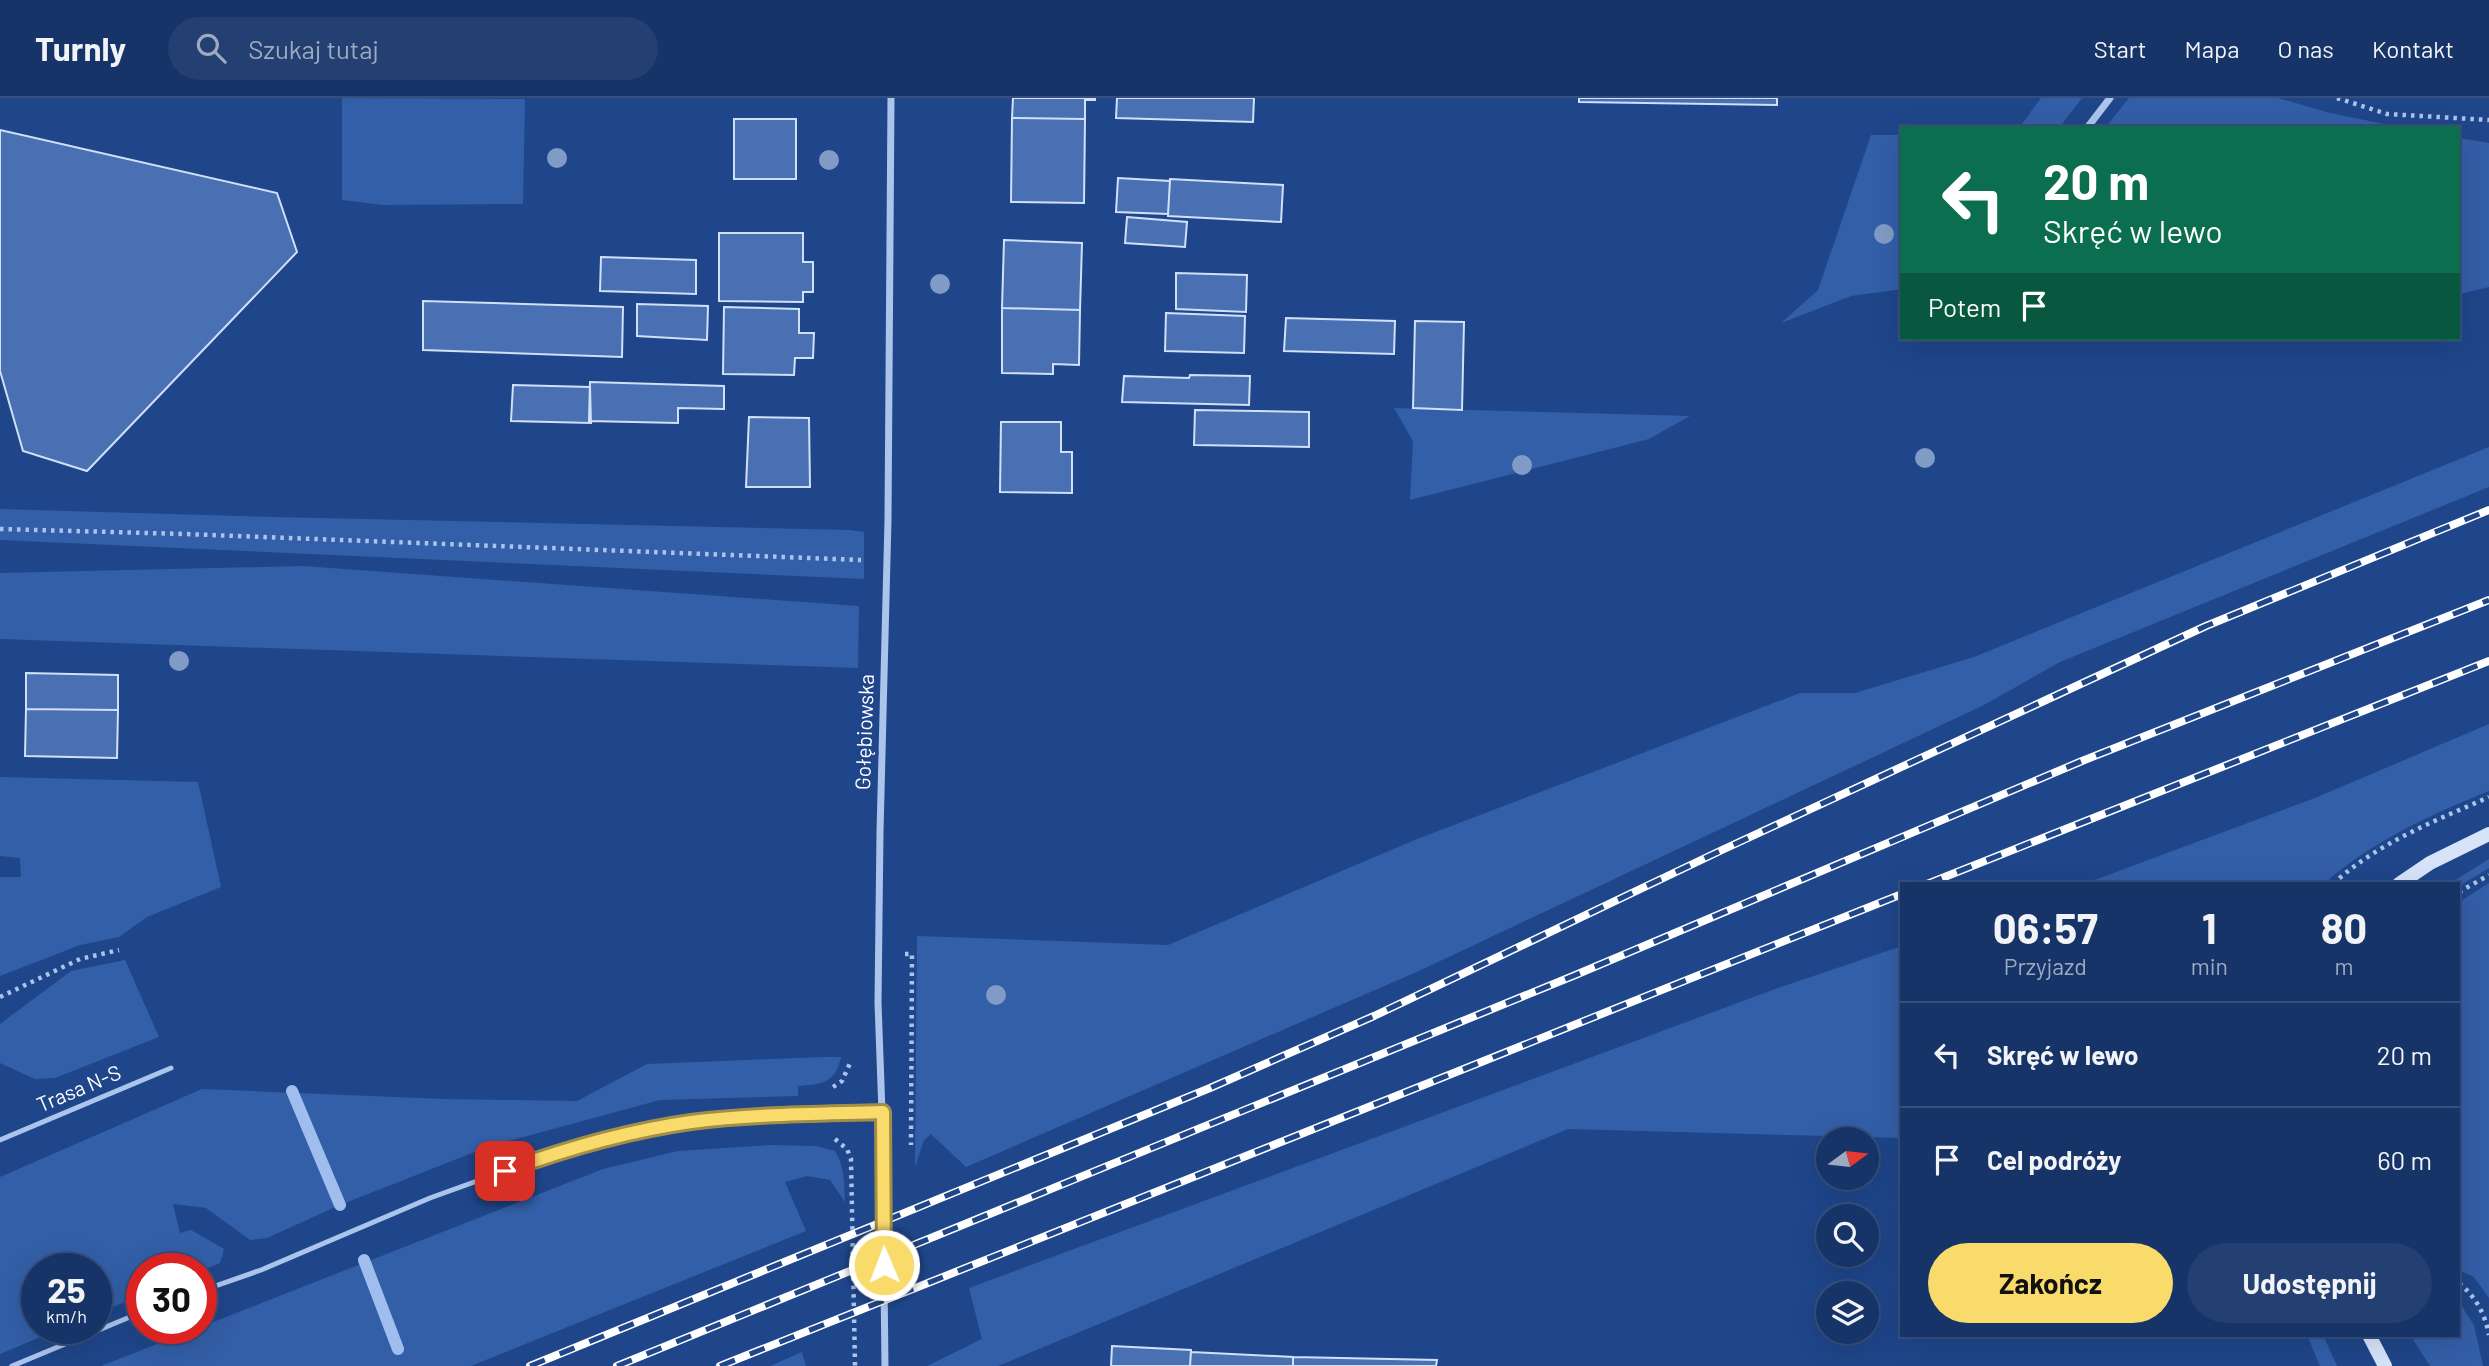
<!DOCTYPE html>
<html lang="pl">
<meta charset="utf-8">
<style>
body{margin:0;font-family:Barlow,sans-serif;background:#243f71;color:#f1f3f6;height:100vh;display:flex;flex-direction:column;font-size:26px;white-space:nowrap}
*{box-sizing:border-box;margin:0}
p{font-size:23px;color:#9eaac0}
.icon{flex:none;width:38px;height:38px;fill:none;stroke:currentColor;stroke-width:2;stroke-linecap:round;stroke-linejoin:round}
.map{position:relative;flex:1;overflow:hidden}
.side{position:absolute;left:1900px;top:784px;width:560px;height:455px;display:flex;flex-direction:column;background:#173468;border-radius:0px;box-shadow:0 7px 28px #0002,0 0 0 2px #364f7c}
.side>*{flex:none}
.hud{position:absolute;left:1900px;top:28px;width:560px;height:214px;border-radius:0px;box-shadow:0 7px 28px #0002,0 0 0 2px #364f7c;background:#0b6e4f;color:#fff;overflow:hidden}
.needle{width:46px;rotate:75deg}
.buttons{position:absolute;left:1816px;top:1029px;display:grid;gap:14px}
.buttons a{display:grid;place-items:center;width:63px;height:63px;border-radius:50%;background:#173468;box-shadow:0 7px 28px #0002,0 0 0 2px #364f7c;font-size:35px}
.speed{position:absolute;left:21px;top:1155px;display:flex;gap:14px;font-size:35px;font-weight:700;text-align:center}
.speed>*{display:grid;place-content:center;width:91px;height:91px;border-radius:50%;background:#173468;box-shadow:0 7px 28px #0002,0 0 0 2px #364f7c;line-height:1}
.speed small{font-size:18px;font-weight:400}
.speed .limit{border:10px solid #d22;background:#fff;color:#111}
.pin{position:absolute;display:grid;place-items:center;width:60px;height:60px;color:#fff;margin:-30px;border-radius:14px;box-shadow:0 4px 10px #0006}
.me{position:absolute;width:77px;margin:-38px;rotate:359deg;stroke-linejoin:round;filter:drop-shadow(0 0 5px #0008)}
.turn{display:flex;align-items:center;gap:24px;height:147px;padding:0 28px;font-size:32px}
.turn .icon{width:91px;height:91px;stroke-width:2.5}
.turn b{display:block;font-size:49px;line-height:60px}
.then{display:flex;align-items:center;height:66px;padding:0 28px;background:#0003;gap:14px;font-size:26px}
.eta{display:flex;justify-content:space-evenly;align-items:center;height:119px;text-align:center}
.eta b{font-size:42px;font-weight:700;line-height:49px}
.button{display:flex;gap:14px;margin-top:auto;padding:14px 28px}
.button a{flex:1;height:80px;border-radius:42px;background:#f9db6c;color:#111;font-size:28px;font-weight:700;line-height:80px;text-align:center}
.button a+a{background:#243f71;color:#f1f3f6}
ul{padding:0;list-style:none}
li{display:flex;align-items:center;gap:21px;height:105px;padding:0 28px;border-top:2px solid #364f7c}
li div{flex:1}
li b{display:block;font-size:26px}
li em{font-style:normal}
header{display:flex;align-items:center;gap:42px;box-sizing:border-box;height:98px;padding:0 35px;background:#173468;border-bottom:2px solid #364f7c}
header strong{font-size:33px}
nav{display:flex;gap:38px;margin-inline-start:auto;font-size:24px}
.search{width:490px;height:63px;background:#243f71;display:flex;align-items:center;gap:18px;box-sizing:border-box;padding:0 24px;border-radius:38px;color:#9eaac0;font-size:26px}
.map>svg:first-child{display:block}
</style>
<header>
<strong>Turnly</strong>
<div class="search"><svg class="icon" aria-label="search" viewBox="0 0 24 24"><circle cx="10" cy="10" r="6"/><path d="M15 15l6 6"/></svg>Szukaj tutaj</div>
<nav><a>Start</a><a>Mapa</a><a>O nas</a><a>Kontakt</a></nav>
</header>
<div class="map">
<svg width="2489" height="1268" viewBox="0 0 2489 1268">
<rect width="100%" height="100%" fill="#1f468a"/>
<path fill="#335fa8" d="M342 0 525 1 523 106 383 107 342 102Z
M2041 0H2082L2059 30H2019Z
M2129 0H2278L2330 15 2404 30H2105Z
M1871 37H1902V191L1851 198 1781 225 1818 192Z
M2459 40 2489 45V189L2459 196Z
M1394 310 1690 318 1649 341 1410 402 1413 343Z
M2489 349V389L2060 564 1984 607 1419 873 966 1069 931 1036 924 1042 915 1069 917 838 1168 847 1417 741 1800 595H1855L1974 559Z
M0 411 274 419 850 432 864 434V481L0 442Z
M303 468 859 508 858 570 0 541V475Z
M2489 626V693C2432 716 2370 744 2324 786H2084L2315 700Z
M0 679 198 684 221 789 147 819 119 839 80 847 0 878V779H21L20 760 0 758Z
M2489 761V770L2459 788V786H2449Z
M2489 785V1200L2474 1179 2459 1172V804Z
M1902 848V1040L1568 1031 998 1268H927L982 1241 969 1190 1778 890Z
M125 862 159 939 55 980 35 981 0 965V926L71 873Z
M823 959H841C835 986 822 986 798 988V998L660 1002 490 1048 340 1107 267 1140 250 1142 206 1110 173 1106 180 1135 191 1132 224 1151 220 1165 201 1173V1171H142V1197L96 1216V1171H37V1230H62L0 1256V1079L202 991 443 1001 577 1003 647 966Z
M770 1047 815 1048 835 1053C845 1068 844 1087 845 1104L830 1082 807 1078 785 1084 806 1133 471 1268H101L603 1071 678 1053Z
M2459 1204 2474 1227 2483 1268H2430L2410 1237H2459Z
M2307 1237H2323L2337 1268H2320Z
M802 1254 806 1268H770Z"/>
<g fill="none" stroke-linecap="round" stroke-linejoin="round">
<path stroke="#9fbded" stroke-width="12" d="M292 993 340 1107
M364 1162 398 1251"/>
</g>
<path fill="#4870b2" stroke="#d0e0f8" stroke-width="2" d="M1013 0H1095V2H1085V21L1012 20Z
M1117 0H1254L1253 24 1116 20Z
M1579 0H1777V7L1579 4Z
M1012 20 1085 21 1084 105 1011 104Z
M734 21H796V81H734Z
M0 32 277 95 297 154 87 373 23 353 0 273Z
M1118 80 1170 83 1168 116 1116 114Z
M1170 81 1283 87 1281 124 1168 118Z
M1127 119 1187 124 1185 149 1125 145Z
M719 135H803V164H813V194H803V204L719 203Z
M1004 142 1082 145 1080 212 1002 210Z
M601 159 696 162V196L600 193Z
M1176 175 1247 177 1246 214 1176 211Z
M423 203 623 209 622 259 423 252Z
M637 206 708 208 707 242 637 238Z
M724 209 799 211V235H814L813 260H795L794 277 723 276Z
M1002 210 1080 212 1079 267 1053 266V276L1002 275Z
M1166 215 1245 218 1244 255 1165 253Z
M1286 220 1395 223 1394 256 1284 253Z
M1415 223 1464 224 1462 312 1413 310Z
M1190 277 1250 278 1249 307 1122 304 1124 278 1189 280Z
M590 284 724 288V311L678 310V325L589 323Z
M513 287 590 289 591 325 511 323Z
M1195 312 1309 314V349L1194 347Z
M749 319 809 320 810 389H746Z
M1001 324H1061V354H1072V395L1000 394Z
M26 575 118 577V612L26 611Z
M26 611 118 612 117 660 25 658Z
M1112 1248 1191 1252 1190 1268H1111Z
M1191 1254 1293 1259V1268H1190Z
M1293 1259 1437 1262 1436 1268H1293Z"/>
<g fill="none" stroke-linecap="round" stroke-linejoin="round">
<path stroke="#abc4eb" stroke-width="4.5" stroke-dasharray="3.5 5" stroke-linecap="butt" d="M2337 0 2387 16 2489 22
M0 431 185 436 861 462
M2333 786C2377 745 2435 723 2489 699
M2459 794 2489 777
M905 856H912L911 1047
M0 899 80 861 119 852
M833 989 842 983 851 963
M835 1041 847 1051 851 1061 855 1268
M2459 1185C2476 1199 2485 1216 2489 1237
M156 1237 172 1230"/>
<path stroke="#abc4eb" stroke-width="5" d="M0 1042 171 970
M201 1193 261 1172 430 1100 555 1055 628 1036 690 1024 769 1017 882 1014
M12 1268 142 1214"/>
<path stroke="#abc4eb" stroke-width="7" d="M2087 30 2110 0
M885 1268 882 1014 878 905 880 734 888 422 891 0"/>
<path stroke="#d7e3f9" stroke-width="14" d="M2399 786 2430 765 2489 736
M2369 1237 2385 1268"/>
<defs>
<path id="rail" d="M1927 786 2489 563
M530 1268 1210 990 1374 918 1722 752 2206 528 2489 412
M617 1268 1573 878 2082 663 2489 502
M720 1268 1902 796"/>
</defs>
<use href="#rail" stroke="#fff" stroke-width="8"/>
<use href="#rail" stroke="#1f468a" stroke-width="5" stroke-dasharray="16" stroke-linecap="butt"/>
</g>
<g fill="#809bc6">
<circle cx="557" cy="60" r="10"/>
<circle cx="829" cy="62" r="10"/>
<circle cx="1884" cy="136" r="10"/>
<circle cx="940" cy="186" r="10"/>
<circle cx="1925" cy="360" r="10"/>
<circle cx="1522" cy="367" r="10"/>
<circle cx="179" cy="563" r="10"/>
<circle cx="996" cy="897" r="10"/>
</g>
<g fill="none" stroke-linecap="round" stroke-linejoin="round">
<defs>
<path id="route" d="M505 1073C565 1051 627 1033 691 1024 754 1016 819 1016 883 1014L884 1167"/>
</defs>
<use href="#route" stroke="#a28e46" stroke-width="18"/>
<use href="#route" stroke="#f9db6c" stroke-width="12"/>
</g>
<g text-anchor="middle" stroke-width="7" stroke-linejoin="round" paint-order="stroke">
<g font-size="21" fill="#fff" stroke="#1f468a">
<text transform="translate(865 634) rotate(-88)" y="7">Gołębiowska</text>
<text transform="translate(79 991) rotate(-23)" y="7">Trasa N-S</text>
</g>
</g>
</svg>
<div class="buttons">
<a><svg class="needle" viewBox="-14 -14 28 28"><path d="M0-13l5 13h-10z" fill="#e53935"/><path d="M0 13l5-13h-10z" fill="#9eaac0"/></svg></a>
<a><svg class="icon" aria-label="search" viewBox="0 0 24 24"><circle cx="10" cy="10" r="6"/><path d="M15 15l6 6"/></svg></a>
<a><svg class="icon" aria-label="layers" viewBox="0 0 24 24"><path d="M12 4l9 5-9 5-9-5zM3 14l9 5 9-5"/></svg></a>
</div>
<div class="speed"><div>25<small>km/h</small></div><div class="limit">30</div></div>
<div class="pin" style="left:505px;top:1073px;background:#d93025"><svg class="icon" aria-label="arrive" viewBox="0 0 24 24"><path d="M6 21V4h12l-3 4 3 4H6"/></svg></div>
<svg class="me" style="left:884px;top:1167px" viewBox="-20 -20 40 40"><circle r="17" fill="#f9db6c" stroke="#fff" stroke-width="3"/><path d="M0-11L8 9 0 5-8 9z" fill="#fff"/></svg>
<div class="hud">
<div class="turn"><svg class="icon" aria-label="left" viewBox="0 0 24 24"><path d="M17 20v-9H6M10 6l-5 5 5 5"/></svg><div><b>20 m</b>Skręć w lewo</div></div>
<div class="then">Potem<svg class="icon" aria-label="arrive" viewBox="0 0 24 24"><path d="M6 21V4h12l-3 4 3 4H6"/></svg></div>
</div>
<section class="side">
<div class="eta">
<div><b>06:57</b><p>Przyjazd</p></div>
<div><b>1</b><p>min</p></div>
<div><b>80</b><p>m</p></div>
</div>
<ul>
<li><svg class="icon" aria-label="left" viewBox="0 0 24 24"><path d="M17 20v-9H6M10 6l-5 5 5 5"/></svg><div><b>Skręć w lewo</b></div><em>20 m</em></li>
<li><svg class="icon" aria-label="arrive" viewBox="0 0 24 24"><path d="M6 21V4h12l-3 4 3 4H6"/></svg><div><b>Cel podróży</b></div><em>60 m</em></li>
</ul>
<div class="button"><a>Zakończ</a><a>Udostępnij</a></div>
</section>
</div>
